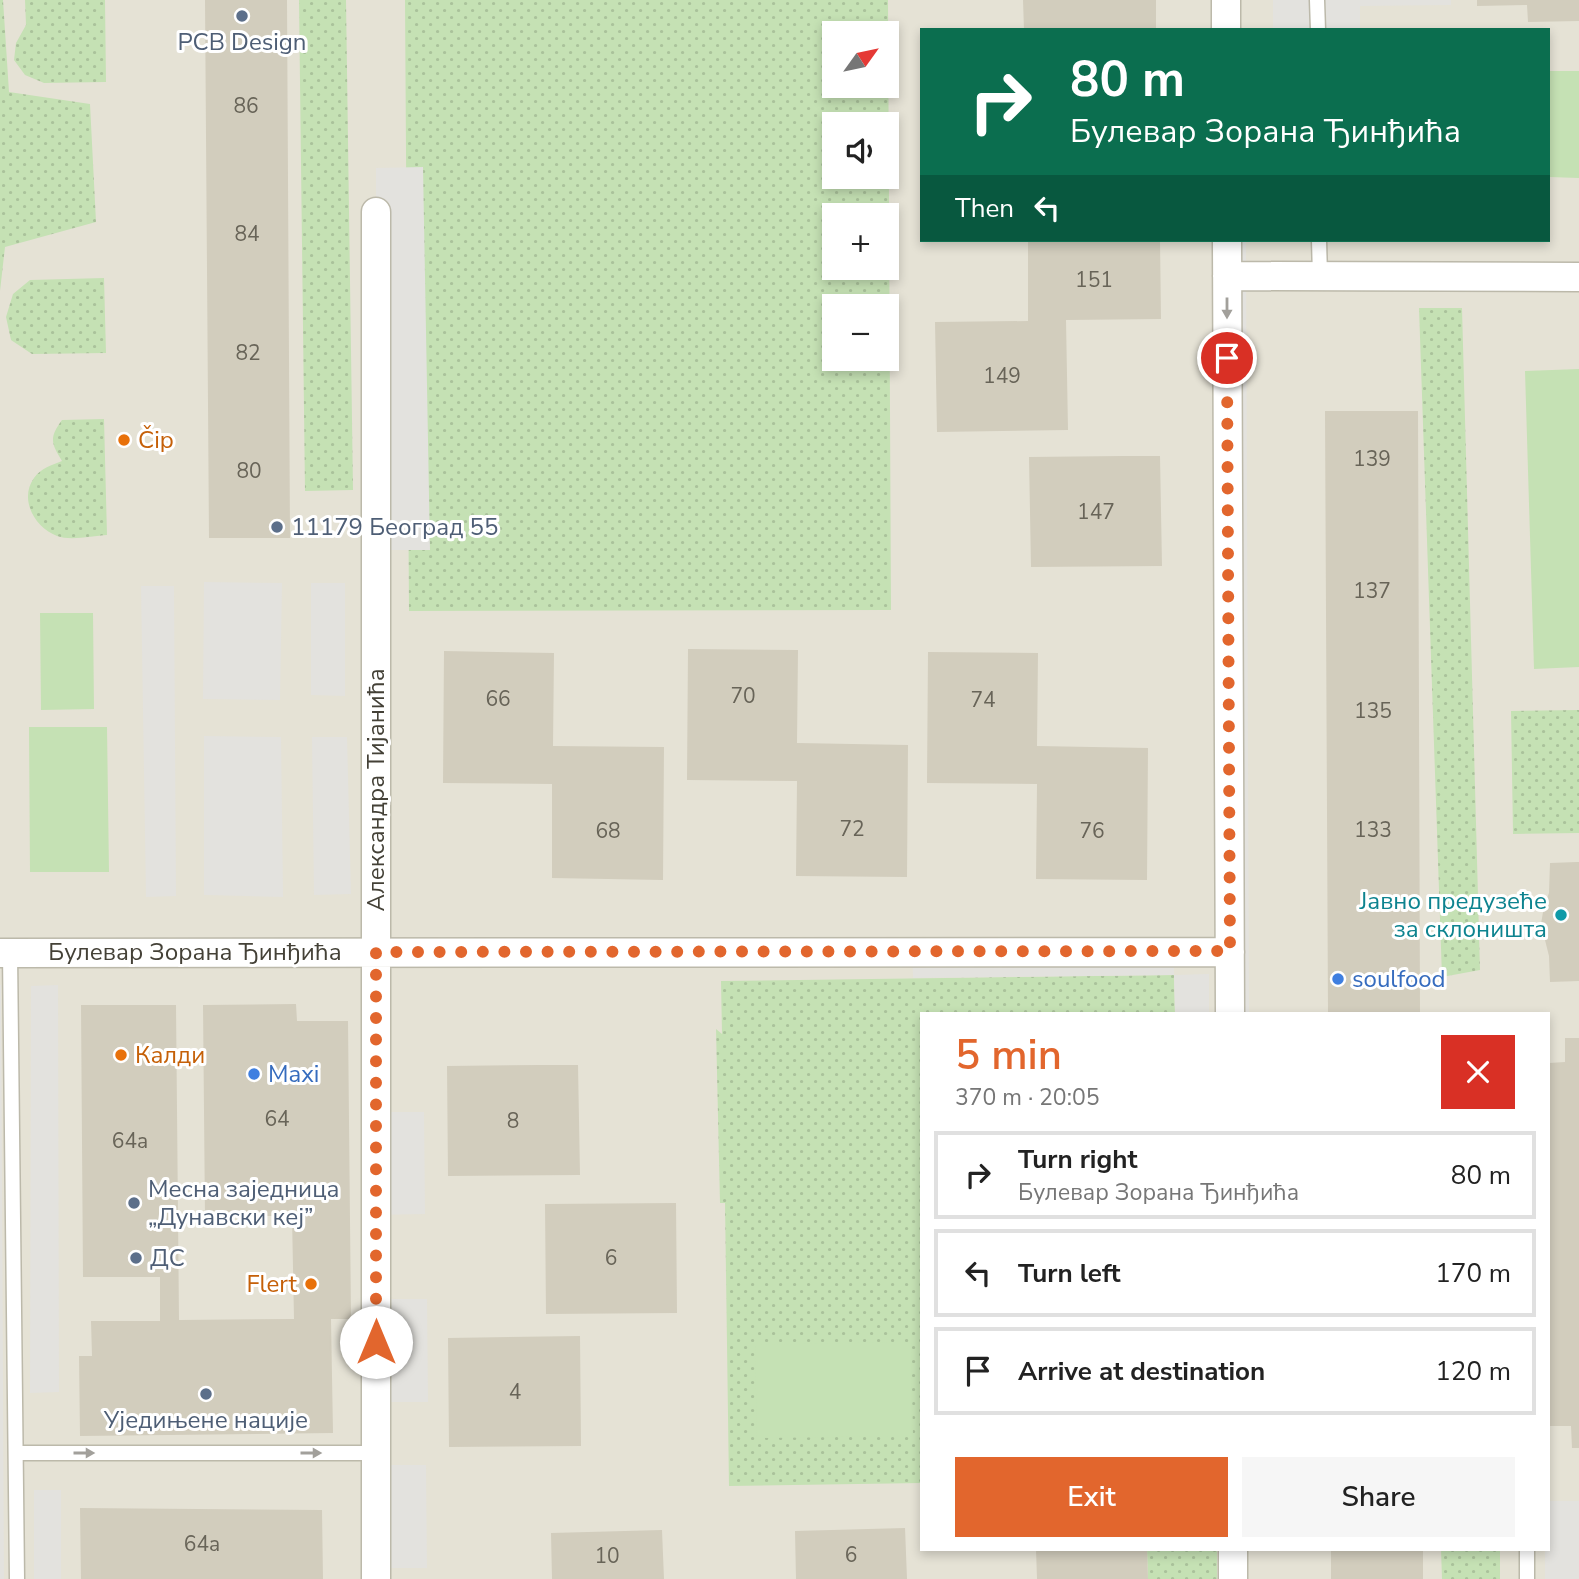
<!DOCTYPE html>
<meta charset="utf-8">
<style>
body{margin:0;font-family:"Nunito Sans",sans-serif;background:#f6f6f6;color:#222;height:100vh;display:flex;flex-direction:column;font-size:26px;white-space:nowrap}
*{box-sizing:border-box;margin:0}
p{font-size:23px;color:#767676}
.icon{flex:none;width:38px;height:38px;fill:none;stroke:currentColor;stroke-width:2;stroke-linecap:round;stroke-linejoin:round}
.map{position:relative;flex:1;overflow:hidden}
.sheet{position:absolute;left:920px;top:1012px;width:630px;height:539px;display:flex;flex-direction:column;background:#fff;border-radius:0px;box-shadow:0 4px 10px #0003}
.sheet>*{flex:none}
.guide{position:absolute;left:920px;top:28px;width:630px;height:214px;border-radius:0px;box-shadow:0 4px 10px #0003;background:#0b6e4f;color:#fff;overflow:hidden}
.needle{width:46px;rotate:57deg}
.tools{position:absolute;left:822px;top:21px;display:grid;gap:14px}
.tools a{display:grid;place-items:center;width:77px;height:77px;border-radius:0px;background:#fff;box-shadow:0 4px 10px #0003;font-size:35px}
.pin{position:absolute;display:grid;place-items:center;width:60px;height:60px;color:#fff;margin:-30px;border:4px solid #fff;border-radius:50%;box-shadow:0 2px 7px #0007}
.me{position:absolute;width:77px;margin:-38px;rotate:0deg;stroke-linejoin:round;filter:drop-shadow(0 0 5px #0008)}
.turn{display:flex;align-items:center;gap:24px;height:147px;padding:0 35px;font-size:32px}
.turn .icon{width:91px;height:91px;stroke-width:2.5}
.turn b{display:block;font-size:49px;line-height:60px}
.then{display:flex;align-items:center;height:66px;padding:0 35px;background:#0003;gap:14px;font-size:26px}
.round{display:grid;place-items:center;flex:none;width:74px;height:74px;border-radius:0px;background:#f6f6f6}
.overview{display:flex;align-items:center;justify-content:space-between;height:119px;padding:0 35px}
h1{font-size:42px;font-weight:600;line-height:52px;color:#e2662d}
.primary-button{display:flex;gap:14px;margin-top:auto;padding:14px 35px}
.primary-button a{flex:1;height:80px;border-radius:0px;background:#e2662d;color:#fff;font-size:28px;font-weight:600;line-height:80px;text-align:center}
.primary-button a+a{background:#f6f6f6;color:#222}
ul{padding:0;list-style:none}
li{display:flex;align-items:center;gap:21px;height:88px;margin:0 14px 10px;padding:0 21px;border:4px solid #e0e0e0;border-radius:0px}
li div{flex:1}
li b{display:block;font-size:26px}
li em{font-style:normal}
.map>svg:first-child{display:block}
</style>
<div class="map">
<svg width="1579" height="1579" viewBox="0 0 1579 1579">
<defs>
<pattern id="green-dots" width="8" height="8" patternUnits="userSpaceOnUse" patternTransform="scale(1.75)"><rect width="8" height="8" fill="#c5e1b4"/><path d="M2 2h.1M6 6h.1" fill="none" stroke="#aac29b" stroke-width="1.8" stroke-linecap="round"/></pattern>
</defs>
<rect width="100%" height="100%" fill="#f1f0e7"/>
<path fill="#e5e2d5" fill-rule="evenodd" d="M0 0H1579V1579H0ZM922 30H1549V240H922ZM835 33H887V86H835ZM835 124H887V177H835ZM835 215H887V268H835ZM835 306H887V359H835ZM922 1013H1549V1549H922Z"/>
<path fill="url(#green-dots)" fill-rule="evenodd" d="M0 0H3L9 92 90 104 96 222 5 247 0 291Z
M25 0H105L106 82 44 83 25 75 14 60 16 43 26 25Z
M299 0H346L353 490 305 491Z
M405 0H888L891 610 409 611ZM835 33H887V86H835ZM835 124H887V177H835ZM835 215H887V268H835ZM835 306H887V359H835Z
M104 278 106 353 32 354 11 340 6 317 13 294 30 280Z
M1419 308H1462L1480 970 1442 977Z
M104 419 107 535C93 536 70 541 57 536 34 527 19 499 34 478 41 468 52 465 62 461 51 443 49 438 62 420Z
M1579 710V833L1513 834 1511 711Z
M1174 975 1175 1013H922V1483L729 1486 725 1203H720L716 1029 722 1034 721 981Z
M1147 1549H1217V1579H1148Z
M1441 1549H1500V1579H1442Z"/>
<path fill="#c5e1b4" d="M1549 71H1579V178L1549 177Z
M1579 369V667L1534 669 1525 371Z
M40 613H93L94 709 41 710Z
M29 727H107L109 872H30Z
M911 1342 913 1436 757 1438 755 1345Z"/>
<path fill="#e3e2de" d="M1273 0H1451V5L1360 6V30H1273Z
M423 167 430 550H376V168Z
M1227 240H1246L1249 1013H1230Z
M204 582 282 583 280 700 203 699Z
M311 583H345V696L311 695Z
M141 586H174L176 896 146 897Z
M204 736 281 737 283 897 204 895Z
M312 737H347L351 894 314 895Z
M1174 939V975L1209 974V1013H1175L1174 975 913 978 912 940Z
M0 985H1L4 1579H0Z
M58 985 59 1392 30 1393 31 986Z
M374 1112H424L425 1214 374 1215Z
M377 1299H427L428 1402H377Z
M376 1465H426L427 1568H376Z
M34 1490H61V1579H34Z
M1549 1501H1579V1579H1545V1549H1549Z"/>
<path fill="#d2cdbd" d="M205 0H287L290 538H209Z
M1023 0H1156V30H1024Z
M1477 0H1579V21L1528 22 1527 5 1477 6Z
M1028 240H1160L1161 319 1066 320 1068 430 937 432 935 322 1028 321Z
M1325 411H1418L1420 1013H1328Z
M1122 456H1160L1162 566 1031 567 1029 457Z
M688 649 798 650 797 743 908 745 907 877 796 876 797 781 687 780Z
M444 651 554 653 553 746 664 747 663 880 552 878V784L443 783Z
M928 652 1038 653 1037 746 1148 748 1147 880 1036 879 1037 784 927 783Z
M1577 862H1579V981L1550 982 1549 956 1541 924 1544 906 1549 893 1550 863Z
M296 1004 297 1021H348L351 1319H331L333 1433 80 1436 79 1356H92L91 1321H160V1277H83L81 1005H176L179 1320 294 1319 292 1216H205L203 1005Z
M1565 1038H1579V1448H1572L1571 1426H1549V1063L1565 1062Z
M540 1065H578L580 1175 448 1176 447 1066Z
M676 1203 677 1313 546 1314 545 1204Z
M580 1336 581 1446 449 1447 448 1338Z
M80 1508 322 1510 323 1579H81Z
M905 1528 907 1579H796L795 1531Z
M662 1530 664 1579H552L551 1533Z
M1036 1549H1147L1148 1579H1037Z
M1331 1549H1423V1579H1331Z"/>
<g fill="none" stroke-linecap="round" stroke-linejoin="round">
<defs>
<path id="service" d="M1317 0 1318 30
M1319 240 1320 276
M10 953 17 1579
M16 1453H376
M1527 1549V1579"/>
<path id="minor" d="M1226 0V30
M1227 240 1230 1013
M1227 276 1579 277
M0 953 1230 952
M1233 1549V1579
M376 1579V212"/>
</defs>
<use href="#service" stroke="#bcb9aa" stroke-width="17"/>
<use href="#minor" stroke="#bcb9aa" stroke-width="31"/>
<use href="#service" stroke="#fff" stroke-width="14"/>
<use href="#minor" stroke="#fff" stroke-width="28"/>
</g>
<defs><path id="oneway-solid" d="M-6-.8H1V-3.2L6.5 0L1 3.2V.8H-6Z" transform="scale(1.75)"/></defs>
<g fill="#a2a09b">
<use href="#oneway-solid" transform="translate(1227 308) rotate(90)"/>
<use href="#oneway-solid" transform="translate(84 1453)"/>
<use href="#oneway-solid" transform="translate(311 1453)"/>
</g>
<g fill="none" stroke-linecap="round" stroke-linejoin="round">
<path stroke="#e2662d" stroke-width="12" stroke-dasharray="0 21.6" d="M376 1342V952L1230 951 1227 358"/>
</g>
<g fill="#5c6f8a" stroke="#fff" stroke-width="2.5">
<circle cx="242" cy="16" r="7"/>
<circle cx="277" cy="527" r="7"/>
<circle cx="134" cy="1203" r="7"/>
<circle cx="136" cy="1258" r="7"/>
<circle cx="206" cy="1394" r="7"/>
</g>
<g fill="#e8710a" stroke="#fff" stroke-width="2.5">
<circle cx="124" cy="440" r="7"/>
<circle cx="121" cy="1055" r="7"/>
<circle cx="311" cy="1284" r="7"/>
</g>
<circle fill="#0f9aa8" stroke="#fff" stroke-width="2.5" cx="1561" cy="915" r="7"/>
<g fill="#3f7fe0" stroke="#fff" stroke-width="2.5">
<circle cx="1338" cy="979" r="7"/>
<circle cx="254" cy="1074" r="7"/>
</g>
<g text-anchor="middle" stroke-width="6" stroke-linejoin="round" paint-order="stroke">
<g font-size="21" fill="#686458">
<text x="246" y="113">86</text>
<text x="247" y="241">84</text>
<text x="1094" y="287">151</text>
<text x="248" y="360">82</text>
<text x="1002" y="383">149</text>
<text x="1372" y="466">139</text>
<text x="249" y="478">80</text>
<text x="1096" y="519">147</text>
<text x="1372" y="598">137</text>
<text x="743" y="703">70</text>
<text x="498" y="706">66</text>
<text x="983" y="707">74</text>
<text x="1373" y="718">135</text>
<text x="852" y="836">72</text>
<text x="1373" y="837">133</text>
<text x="608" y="838">68</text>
<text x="1092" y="838">76</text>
<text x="277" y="1126">64</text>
<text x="513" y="1128">8</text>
<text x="130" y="1148">64a</text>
<text x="611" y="1265">6</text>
<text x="515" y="1399">4</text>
<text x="202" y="1551">64a</text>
<text x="851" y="1562">6</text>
<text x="607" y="1563">10</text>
</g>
<g font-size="24" fill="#4e5e75" stroke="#fff" text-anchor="start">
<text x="242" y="50" text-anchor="middle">PCB Design</text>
<text x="291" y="535">11179 Београд 55</text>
<text x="148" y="1197">Месна заједница<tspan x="148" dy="28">„Дунавски кеј”</tspan></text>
<text x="150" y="1266">ДС</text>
<text x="206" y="1428" text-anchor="middle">Уједињене нације</text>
</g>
<g font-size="24" fill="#c56008" stroke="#fff" text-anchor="start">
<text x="138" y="448">Čip</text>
<text x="135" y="1063">Калди</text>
<text x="297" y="1292" text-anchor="end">Flert</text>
</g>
<g font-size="24" fill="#444137" stroke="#fff">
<text transform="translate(376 790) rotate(-90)" y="8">Александра Тијанића</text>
<text x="195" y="960">Булевар Зорана Ђинђића</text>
</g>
<g font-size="24" fill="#0d838f" stroke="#fff" text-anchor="end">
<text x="1547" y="909">Јавно предузеће<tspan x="1547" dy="28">за склоништа</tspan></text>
</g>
<g font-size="24" fill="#366cbe" stroke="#fff" text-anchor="start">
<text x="1352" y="987">soulfood</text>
<text x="268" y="1082">Maxi</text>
</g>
</g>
</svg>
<div class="tools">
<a><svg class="needle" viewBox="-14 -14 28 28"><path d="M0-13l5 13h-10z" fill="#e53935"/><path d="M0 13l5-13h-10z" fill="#767676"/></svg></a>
<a><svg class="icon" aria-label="sound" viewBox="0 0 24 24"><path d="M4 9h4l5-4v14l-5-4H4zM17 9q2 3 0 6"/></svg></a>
<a>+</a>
<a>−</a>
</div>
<div class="pin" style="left:1227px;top:358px;background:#d93025"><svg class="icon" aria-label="arrive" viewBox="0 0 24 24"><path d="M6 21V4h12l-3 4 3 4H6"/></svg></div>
<svg class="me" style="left:376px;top:1342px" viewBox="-20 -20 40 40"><circle r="19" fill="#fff"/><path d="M0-13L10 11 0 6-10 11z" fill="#e2662d"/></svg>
<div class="guide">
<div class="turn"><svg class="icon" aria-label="right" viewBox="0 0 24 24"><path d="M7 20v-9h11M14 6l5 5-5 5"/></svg><div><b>80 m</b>Булевар Зорана Ђинђића</div></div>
<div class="then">Then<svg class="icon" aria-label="left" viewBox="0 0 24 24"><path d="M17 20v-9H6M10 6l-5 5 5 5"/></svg></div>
</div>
<section class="sheet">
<div class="overview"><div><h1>5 min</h1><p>370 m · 20:05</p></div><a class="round" style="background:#d93025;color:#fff"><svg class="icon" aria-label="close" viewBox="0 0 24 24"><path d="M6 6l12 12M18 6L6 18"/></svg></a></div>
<ul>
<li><svg class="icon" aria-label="right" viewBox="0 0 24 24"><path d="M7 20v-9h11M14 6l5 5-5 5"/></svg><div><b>Turn right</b><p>Булевар Зорана Ђинђића</p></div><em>80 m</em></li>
<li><svg class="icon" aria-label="left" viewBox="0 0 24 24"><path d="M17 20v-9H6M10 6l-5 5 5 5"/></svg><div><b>Turn left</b></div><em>170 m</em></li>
<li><svg class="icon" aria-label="arrive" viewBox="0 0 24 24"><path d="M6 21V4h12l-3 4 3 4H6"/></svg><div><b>Arrive at destination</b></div><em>120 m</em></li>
</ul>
<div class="primary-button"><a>Exit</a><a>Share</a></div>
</section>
</div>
